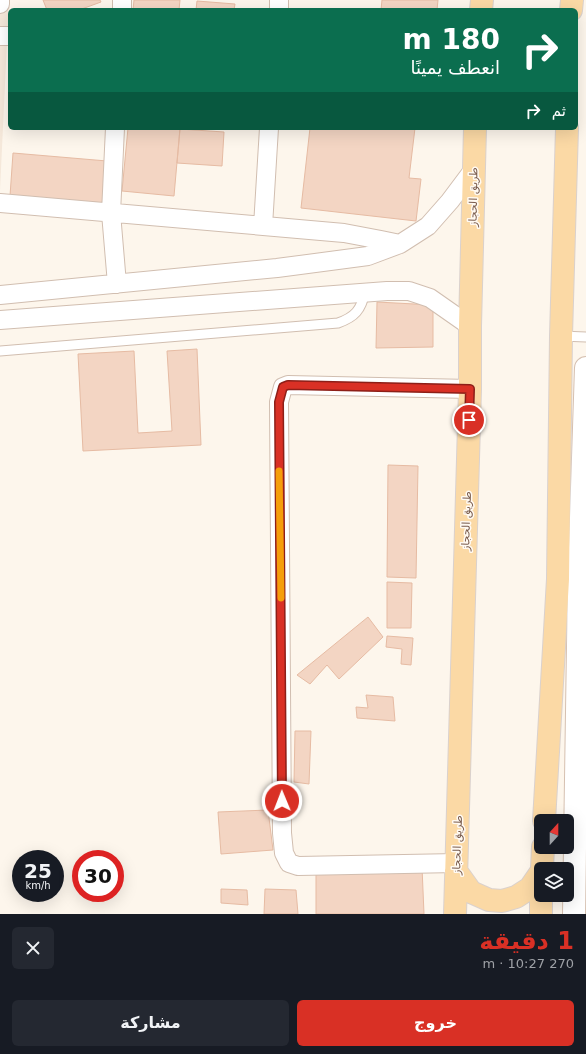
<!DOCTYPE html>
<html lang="ar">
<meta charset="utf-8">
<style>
body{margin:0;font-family:"DejaVu Sans",Cairo,sans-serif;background:#242831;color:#f1f3f6;direction:rtl;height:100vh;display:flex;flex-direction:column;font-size:15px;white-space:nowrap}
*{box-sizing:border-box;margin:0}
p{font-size:13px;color:#9ea1a6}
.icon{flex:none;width:22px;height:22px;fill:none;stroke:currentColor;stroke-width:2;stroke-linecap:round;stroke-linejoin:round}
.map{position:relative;height:914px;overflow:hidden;direction:ltr}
.drawer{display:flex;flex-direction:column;background:#171b24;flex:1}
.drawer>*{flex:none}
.banner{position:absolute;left:8px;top:8px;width:570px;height:122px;border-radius:6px;box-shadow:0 4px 16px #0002;direction:rtl;background:#0b6e4f;color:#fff;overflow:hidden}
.needle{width:26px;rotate:21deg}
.fabs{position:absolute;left:534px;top:814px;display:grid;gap:8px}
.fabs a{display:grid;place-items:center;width:40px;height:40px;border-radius:6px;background:#171b24;box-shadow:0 4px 16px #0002;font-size:20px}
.speed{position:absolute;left:12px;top:850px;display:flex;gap:8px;font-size:20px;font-weight:700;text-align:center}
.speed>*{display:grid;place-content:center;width:52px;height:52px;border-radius:50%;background:#171b24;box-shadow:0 4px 16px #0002;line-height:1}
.speed small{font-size:10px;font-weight:400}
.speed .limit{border:6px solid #d22;background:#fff;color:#111}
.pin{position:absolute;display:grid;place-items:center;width:34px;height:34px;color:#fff;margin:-17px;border:2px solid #fff;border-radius:50%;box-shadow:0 1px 4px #0007}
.me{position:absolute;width:44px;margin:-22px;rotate:359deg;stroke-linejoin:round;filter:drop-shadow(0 0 3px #0008)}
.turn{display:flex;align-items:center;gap:14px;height:84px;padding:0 12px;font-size:18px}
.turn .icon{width:52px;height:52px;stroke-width:2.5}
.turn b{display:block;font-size:28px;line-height:34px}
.then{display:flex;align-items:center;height:38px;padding:0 12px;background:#0003;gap:8px;font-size:15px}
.round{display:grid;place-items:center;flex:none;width:42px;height:42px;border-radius:6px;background:#242831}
.summary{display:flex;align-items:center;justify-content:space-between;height:68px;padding:0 12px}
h1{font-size:24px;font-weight:800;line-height:30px;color:#d93025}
.button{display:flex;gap:8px;margin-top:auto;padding:8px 12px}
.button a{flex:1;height:46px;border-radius:6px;background:#d93025;color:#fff;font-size:16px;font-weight:800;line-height:46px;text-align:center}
.button a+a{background:#242831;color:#f1f3f6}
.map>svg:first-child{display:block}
</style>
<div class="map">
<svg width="586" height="914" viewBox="0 0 586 914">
<rect width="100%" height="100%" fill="#fdf6ec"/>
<path fill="#f5e8da" d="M0 0H9L0 190Z"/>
<path fill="#f3d5c3" stroke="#e6bba3" d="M43 0H100L101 2 79 10H47Z
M134 0H180L179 10H133Z
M382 0H438L437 10H381Z
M197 1 235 4 234 10H196Z
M128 128H180L174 196 122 191Z
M310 128H415L409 178 421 179 416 221 301 208Z
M180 129 224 132 222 166 177 163Z
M13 153 107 161 104 203 10 196Z
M377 302 433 305V347L376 348Z
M197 349 201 445 83 451 78 354 134 351 138 433 172 431 167 351Z
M388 465 418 466 416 578 387 577Z
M387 582 412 583 411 628H387Z
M368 617 383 637 339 679 327 665 310 684 297 675Z
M387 636 413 638 411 665 401 664 402 649 386 647Z
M366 695 393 697 395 721 357 718 356 707 368 708Z
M295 731H311L309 784 294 782Z
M268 810 273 850 221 854 218 812Z
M422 867 424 914H316V869Z
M221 889 247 890 248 905 221 903Z
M265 889 296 890 298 914H264Z"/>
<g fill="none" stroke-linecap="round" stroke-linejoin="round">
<defs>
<path id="service" d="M561 336 586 337
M0 351 338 323C355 317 361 310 365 292"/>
<path id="minor" d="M0 4V0
M122 10V0
M279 10V0
M0 36H10
M115 128 111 213 117 284
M0 203 344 233 381 240 400 244
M263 226 269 128
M0 295 277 268 368 256 400 244 428 226 450 201 474 169
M0 320 387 291H409L430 298 470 326
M457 863 298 866 289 863 284 853 282 833 279 402 283 387 288 385 470 389"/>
<path id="secondary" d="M574 914 579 578 586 368"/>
<path id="primary" d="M481 10 482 0
M571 10 572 0
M544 821 558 579 561 336 567 128
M542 869 543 847
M456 871 471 892 489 900 502 901 516 897 530 888 541 872
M455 914 470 389V326L475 128
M541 914V895"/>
</defs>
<use href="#service" stroke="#d1beb0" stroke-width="11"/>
<use href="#minor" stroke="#d1beb0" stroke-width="20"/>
<use href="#secondary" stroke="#d6c0b0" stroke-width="24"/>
<use href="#primary" stroke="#dad1cd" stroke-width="24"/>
<use href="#service" stroke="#fff" stroke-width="9"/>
<use href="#minor" stroke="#fff" stroke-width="18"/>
<use href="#secondary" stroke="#fff" stroke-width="22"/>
<use href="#primary" stroke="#fbd9a5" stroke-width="22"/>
</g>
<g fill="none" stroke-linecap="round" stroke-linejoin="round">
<defs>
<path id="route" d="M282 801 279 402 283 387 288 385 470 389 469 420"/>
</defs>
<use href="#route" stroke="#8d1f18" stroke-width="10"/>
<use href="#route" stroke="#d93025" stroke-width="7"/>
<path stroke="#f59e0b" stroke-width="7" d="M279 471 281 598"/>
</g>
<g text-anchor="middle" stroke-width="3" stroke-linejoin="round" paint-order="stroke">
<g font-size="11" fill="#7a5c4d" stroke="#fffaf3">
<text transform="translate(473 197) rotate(-89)" y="4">طريق الحجاز</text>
<text transform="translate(466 521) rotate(-88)" y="4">طريق الحجاز</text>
<text transform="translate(457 845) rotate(-88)" y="4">طريق الحجاز</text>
</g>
</g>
</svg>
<div class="fabs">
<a><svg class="needle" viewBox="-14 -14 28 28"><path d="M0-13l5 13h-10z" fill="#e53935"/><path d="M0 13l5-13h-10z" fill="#9ea1a6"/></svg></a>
<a><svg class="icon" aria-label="layers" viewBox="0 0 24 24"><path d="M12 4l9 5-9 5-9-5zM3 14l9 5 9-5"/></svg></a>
</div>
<div class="speed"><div>25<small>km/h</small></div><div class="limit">30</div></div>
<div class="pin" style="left:469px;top:420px;background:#d93025"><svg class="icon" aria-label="arrive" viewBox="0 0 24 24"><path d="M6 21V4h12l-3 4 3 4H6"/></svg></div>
<svg class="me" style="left:282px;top:801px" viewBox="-20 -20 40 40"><circle r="17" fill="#d93025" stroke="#fff" stroke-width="3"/><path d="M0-11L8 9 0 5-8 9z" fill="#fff"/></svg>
<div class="banner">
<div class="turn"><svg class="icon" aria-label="right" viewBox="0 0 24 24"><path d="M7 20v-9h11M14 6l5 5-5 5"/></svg><div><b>180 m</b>انعطف يمينًا</div></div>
<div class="then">ثم<svg class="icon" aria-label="right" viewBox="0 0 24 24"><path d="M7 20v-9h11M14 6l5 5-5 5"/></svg></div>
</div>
</div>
<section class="drawer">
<div class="summary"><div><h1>1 دقيقة</h1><p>270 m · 10:27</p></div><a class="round"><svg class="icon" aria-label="close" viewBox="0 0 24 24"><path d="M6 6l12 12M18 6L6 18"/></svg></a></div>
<div class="button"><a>خروج</a><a>مشاركة</a></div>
</section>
